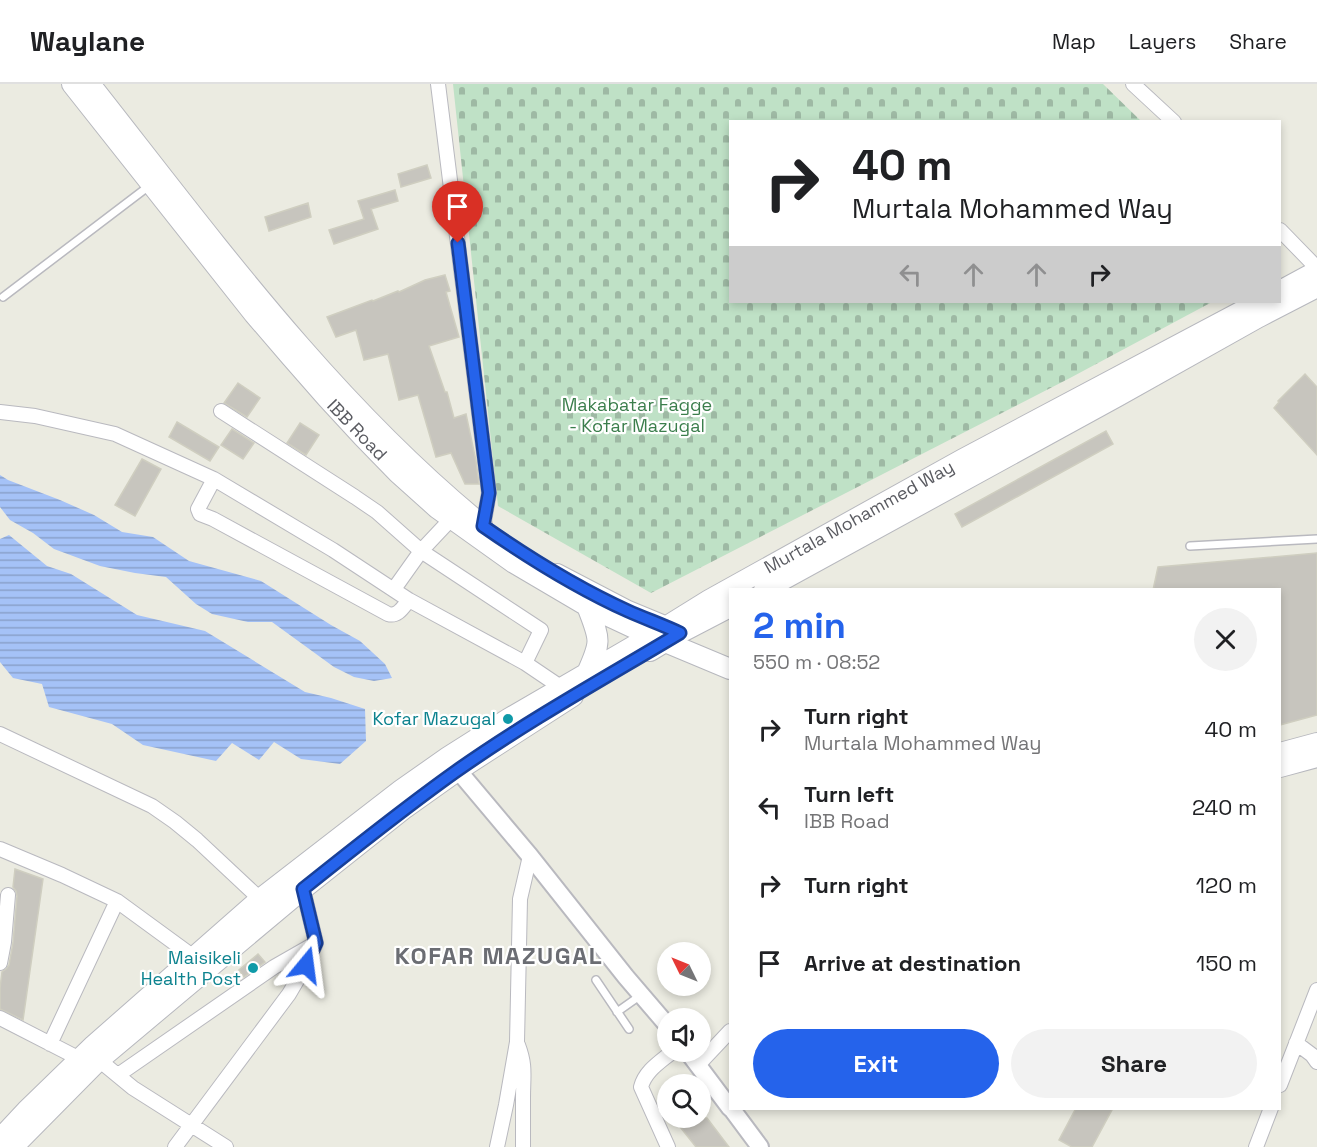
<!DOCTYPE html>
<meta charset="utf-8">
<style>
body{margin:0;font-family:"Space Grotesk",sans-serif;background:#f2f2f2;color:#202124;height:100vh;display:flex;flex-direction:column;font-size:22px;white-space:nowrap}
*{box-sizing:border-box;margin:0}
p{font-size:20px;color:#757577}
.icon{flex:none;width:33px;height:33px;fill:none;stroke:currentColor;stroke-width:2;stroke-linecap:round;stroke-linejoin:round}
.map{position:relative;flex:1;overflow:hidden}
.details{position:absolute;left:729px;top:504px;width:552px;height:522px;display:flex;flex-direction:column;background:#fff;border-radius:0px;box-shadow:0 3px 9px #0003}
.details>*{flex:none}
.guide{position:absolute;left:729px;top:36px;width:552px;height:183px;border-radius:0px;box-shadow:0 3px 9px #0003;background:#fff;color:#202124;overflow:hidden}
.needle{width:39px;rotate:313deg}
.tools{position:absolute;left:657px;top:858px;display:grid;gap:12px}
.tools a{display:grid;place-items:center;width:54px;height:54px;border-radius:50%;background:#fff;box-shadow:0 3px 9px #0003;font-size:30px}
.pin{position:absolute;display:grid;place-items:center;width:51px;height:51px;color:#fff;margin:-62px -26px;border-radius:50% 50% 50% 0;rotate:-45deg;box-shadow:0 0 6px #0007}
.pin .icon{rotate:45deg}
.me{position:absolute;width:66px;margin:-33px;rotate:16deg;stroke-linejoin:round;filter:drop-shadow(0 0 4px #0008)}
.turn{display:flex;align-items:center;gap:21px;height:126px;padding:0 24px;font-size:27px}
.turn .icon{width:78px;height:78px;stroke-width:2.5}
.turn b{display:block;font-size:42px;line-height:51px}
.lanes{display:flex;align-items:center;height:57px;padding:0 24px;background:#0003;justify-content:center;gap:30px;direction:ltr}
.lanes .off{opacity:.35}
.round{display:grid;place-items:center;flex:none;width:63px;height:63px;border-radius:32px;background:#f2f2f2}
.headline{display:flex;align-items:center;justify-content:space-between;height:102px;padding:0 24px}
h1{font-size:36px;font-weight:600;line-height:45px;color:#2563eb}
.button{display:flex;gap:12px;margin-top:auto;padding:12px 24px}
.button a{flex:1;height:69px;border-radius:36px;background:#2563eb;color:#fff;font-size:24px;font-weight:600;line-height:69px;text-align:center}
.button a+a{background:#f2f2f2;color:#202124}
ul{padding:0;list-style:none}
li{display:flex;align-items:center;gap:18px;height:78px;padding:0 24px}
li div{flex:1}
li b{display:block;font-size:22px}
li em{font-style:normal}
header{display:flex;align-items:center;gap:36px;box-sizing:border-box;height:84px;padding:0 30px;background:#fff;border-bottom:2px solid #e0e0e0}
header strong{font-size:28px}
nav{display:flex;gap:33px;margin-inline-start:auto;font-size:21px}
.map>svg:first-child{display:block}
</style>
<header>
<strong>Waylane</strong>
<nav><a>Map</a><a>Layers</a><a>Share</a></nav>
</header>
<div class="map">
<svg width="1317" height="1063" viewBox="0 0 1317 1063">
<defs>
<pattern id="cemetery-stones" width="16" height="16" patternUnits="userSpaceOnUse" patternTransform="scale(1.5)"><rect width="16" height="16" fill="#bfe1c6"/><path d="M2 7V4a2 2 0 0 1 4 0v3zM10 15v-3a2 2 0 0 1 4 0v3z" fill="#9eb9a4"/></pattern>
<pattern id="water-rules" width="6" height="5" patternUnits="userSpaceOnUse" patternTransform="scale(1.5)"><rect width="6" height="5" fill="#a5c2f7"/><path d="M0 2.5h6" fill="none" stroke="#89a1cb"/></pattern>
</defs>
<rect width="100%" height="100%" fill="#ebebe1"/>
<path fill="url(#cemetery-stones)" d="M453 0H1103L1141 37 730 38V218H1212L1070 294 651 509 498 422Z"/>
<path fill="url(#water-rules)" d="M0 391 8 396 60 416 94 431 122 448 153 453 189 477 261 497 331 541 360 557 385 580 392 594 374 597 354 593 334 583 272 538H248L212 530 196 520 166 493 135 489 100 482 54 465 33 449 10 436 0 423Z
M9 451 47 482 71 490 137 531 205 547 305 608 331 614 365 625 366 657 340 680 301 675 274 658 259 676 232 659 216 677 143 661 112 640 49 623 42 600 13 594 0 578V455Z"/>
<path fill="#c7c5be" stroke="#cfcec0" stroke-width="1.5" d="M427 81 431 94 401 103 398 90Z
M395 106 398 117 371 125 378 145 334 160 329 146 364 135 358 117Z
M308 119 311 133 269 147 265 133Z
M445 191 450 207 446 208 459 253 429 262 445 308H447L454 334 466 330 476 377 479 400H465L451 369 436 373 418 311 399 316 388 270 364 276 356 246 336 253 327 233 372 216 373 217 398 207 399 208 425 196Z
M1305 290 1317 303V371L1274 324 1279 318 1278 317Z
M238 299 260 314 247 333 224 319Z
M177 338 219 363 210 377 169 353Z
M300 339 319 351 306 371 287 359Z
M232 345 254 359 243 375 221 361Z
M1106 347 1113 360 962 443 955 430Z
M142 375 161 385 135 432 115 421Z
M1317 469V631L1280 641V506H1153L1158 483Z
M15 785 43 795 23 936 0 925V904L2 888 6 885 9 881 13 859 17 812 16 807 13 803Z
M258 870 265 878 244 893 239 886Z
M1076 1024H1113L1092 1063H1072L1059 1056Z
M673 1034H707L729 1063H696Z"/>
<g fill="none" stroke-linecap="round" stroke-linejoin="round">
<defs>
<path id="service" d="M3 213 149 102
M1190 462 1317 455
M596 896 629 945
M617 928 641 911"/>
<path id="minor" d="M438 0 489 409 483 443
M1133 0 1174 38
M1280 146 1317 184
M221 327 355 413 377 428 421 467 541 546 525 579
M0 328 35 332 115 350 214 395 333 466 409 516 525 579 562 604
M214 395 198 425 200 430 213 435 388 530C398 533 403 523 409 516
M394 505 421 467 452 434
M0 650 152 722 175 738 197 756 260 815
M0 765 62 791 117 817 195 874
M0 879 4 858 8 811
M0 934 80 975
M1296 959 1312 971 1317 978
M50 960 117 817
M518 961C526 982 523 992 523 1014 523 1030 523 1047 523 1063
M99 976 133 1004 226 1063
M698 981 730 947
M118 991 274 883 316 859
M1280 1001 1317 906
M175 1063 289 910 306 881 316 859 303 805
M497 1063 506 1021 517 958 520 815 530 772
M668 1063 641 1003C645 987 660 978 672 968
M1256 1063 1271 1024"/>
<path id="tertiary" d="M451 678 530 772 626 893 668 942
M688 968 730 1024
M731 1024 760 1063"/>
<path id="secondary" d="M72 0 254 230 291 273 326 313 362 352 398 389 437 424 514 479 587 522 651 552 730 585
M90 0C212 155 329 316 482 441
M1280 207 1317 187
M557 490 628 527 674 546
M764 506 1118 312 1259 233 1317 203
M650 567 680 549 730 523
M587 589C602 556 600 556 587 522
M1280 669 1317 659
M1280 683 1317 673
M0 1055 26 1027 94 961 260 815 401 706 448 673 508 635 651 552 709 516 963 375 1259 218
M13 1063 99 976 303 805 405 724 457 687 573 612"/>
</defs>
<use href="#service" stroke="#b9b9bf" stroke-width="10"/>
<use href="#minor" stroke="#b9b9bf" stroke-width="16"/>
<use href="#tertiary" stroke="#b9b9bf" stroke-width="20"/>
<use href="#secondary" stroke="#b7b8be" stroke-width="22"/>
<use href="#service" stroke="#fff" stroke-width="7"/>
<use href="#minor" stroke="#fff" stroke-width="14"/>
<use href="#tertiary" stroke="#fff" stroke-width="16"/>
<use href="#secondary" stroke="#fff" stroke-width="20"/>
</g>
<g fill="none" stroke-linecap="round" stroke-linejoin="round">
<defs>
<path id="route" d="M306 881 316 859 303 805C353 765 403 725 455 688 527 637 605 594 680 549 663 541 646 535 628 527 577 504 529 474 483 442L489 409 458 159"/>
</defs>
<use href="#route" stroke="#184099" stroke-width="15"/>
<use href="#route" stroke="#2563eb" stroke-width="10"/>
</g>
<g fill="#0f9aa8" stroke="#fff" stroke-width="2">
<circle cx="508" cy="635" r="6"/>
<circle cx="253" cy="884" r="6"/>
</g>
<g text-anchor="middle" stroke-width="4.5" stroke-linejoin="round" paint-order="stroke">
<g font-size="18" fill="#3b7e4c" stroke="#fff">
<text x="637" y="327">Makabatar Fagge<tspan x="637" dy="21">- Kofar Mazugal</tspan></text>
</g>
<g font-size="18" fill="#5a5b61" stroke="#fff">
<text transform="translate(357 346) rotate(46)" y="6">IBB Road</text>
<text transform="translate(859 433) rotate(-29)" y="6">Murtala Mohammed Way</text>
</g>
<g font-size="18" fill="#0d838f" stroke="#fff" text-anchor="end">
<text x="496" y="641">Kofar Mazugal</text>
<text x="241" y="880">Maisikeli<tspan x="241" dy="21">Health Post</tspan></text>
</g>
<g font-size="24" font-weight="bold" letter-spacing="1.5" fill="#6b6d73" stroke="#fff">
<text x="499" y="880">KOFAR MAZUGAL</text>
</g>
</g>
</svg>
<div class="tools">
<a><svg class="needle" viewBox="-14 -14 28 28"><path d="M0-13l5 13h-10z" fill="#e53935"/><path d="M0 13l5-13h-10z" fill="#757577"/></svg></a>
<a><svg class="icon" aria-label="sound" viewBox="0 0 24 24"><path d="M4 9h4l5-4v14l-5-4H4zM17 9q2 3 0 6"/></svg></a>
<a><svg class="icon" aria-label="search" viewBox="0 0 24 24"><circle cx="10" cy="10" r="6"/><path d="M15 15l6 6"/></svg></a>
</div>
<div class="pin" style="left:458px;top:159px;background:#d93025"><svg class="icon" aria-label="arrive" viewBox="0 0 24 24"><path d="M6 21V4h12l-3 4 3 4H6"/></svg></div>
<svg class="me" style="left:306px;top:881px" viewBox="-20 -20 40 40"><path d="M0-17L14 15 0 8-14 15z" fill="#2563eb" stroke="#fff" stroke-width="4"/></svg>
<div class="guide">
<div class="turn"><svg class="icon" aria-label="right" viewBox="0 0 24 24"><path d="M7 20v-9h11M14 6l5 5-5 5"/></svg><div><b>40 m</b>Murtala Mohammed Way</div></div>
<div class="lanes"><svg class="icon off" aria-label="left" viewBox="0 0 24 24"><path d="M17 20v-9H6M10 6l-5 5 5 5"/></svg><svg class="icon off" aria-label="ahead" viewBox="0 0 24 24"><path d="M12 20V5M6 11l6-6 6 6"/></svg><svg class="icon off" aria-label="ahead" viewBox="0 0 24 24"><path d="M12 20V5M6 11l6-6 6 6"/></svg><svg class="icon" aria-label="right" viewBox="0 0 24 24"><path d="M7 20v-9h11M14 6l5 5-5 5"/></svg></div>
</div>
<section class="details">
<div class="headline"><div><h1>2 min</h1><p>550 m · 08:52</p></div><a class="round"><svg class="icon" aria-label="close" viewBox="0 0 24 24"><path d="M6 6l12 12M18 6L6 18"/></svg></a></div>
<ul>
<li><svg class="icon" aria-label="right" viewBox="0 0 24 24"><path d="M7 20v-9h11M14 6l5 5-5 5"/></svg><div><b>Turn right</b><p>Murtala Mohammed Way</p></div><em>40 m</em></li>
<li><svg class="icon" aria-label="left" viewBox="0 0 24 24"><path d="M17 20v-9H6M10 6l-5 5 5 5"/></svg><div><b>Turn left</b><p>IBB Road</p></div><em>240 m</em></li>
<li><svg class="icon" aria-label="right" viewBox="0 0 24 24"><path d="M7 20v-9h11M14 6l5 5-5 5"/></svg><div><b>Turn right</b></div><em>120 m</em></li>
<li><svg class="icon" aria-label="arrive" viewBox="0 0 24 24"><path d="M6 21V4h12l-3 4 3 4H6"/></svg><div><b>Arrive at destination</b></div><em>150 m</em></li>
</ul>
<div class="button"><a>Exit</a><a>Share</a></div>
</section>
</div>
